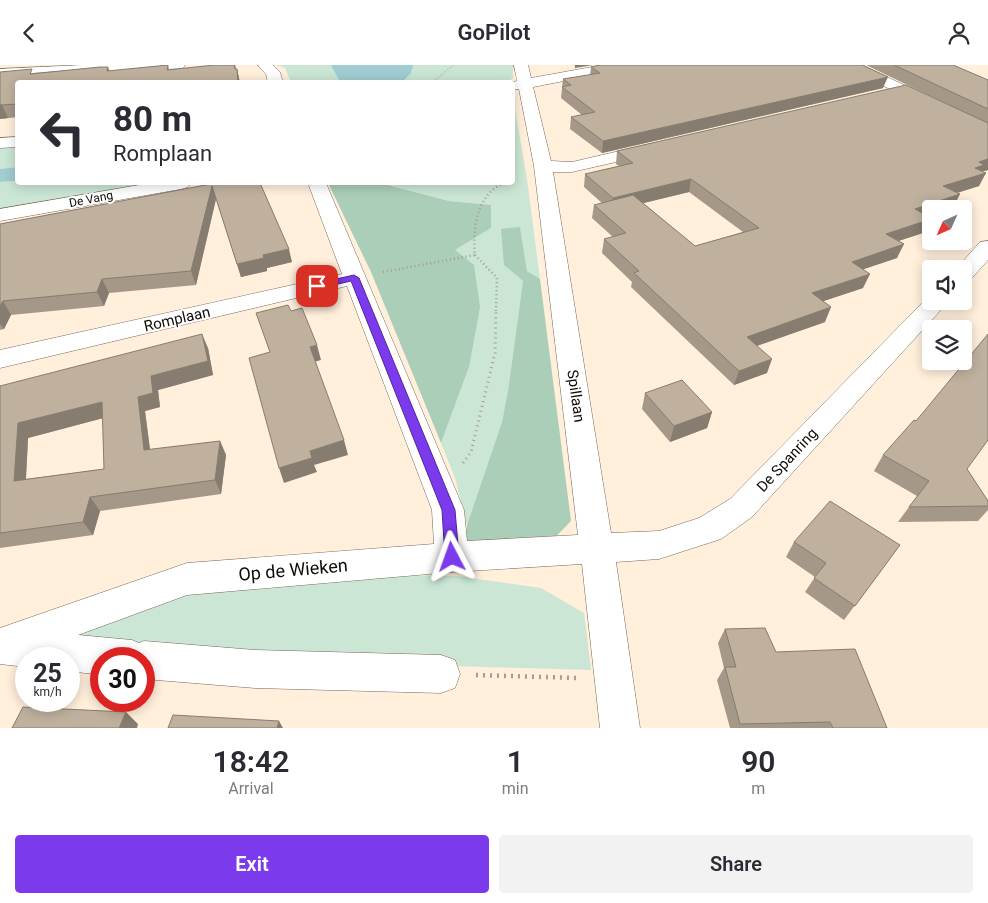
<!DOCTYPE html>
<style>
body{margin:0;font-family:Roboto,sans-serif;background:#f2f2f3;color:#2b2b33;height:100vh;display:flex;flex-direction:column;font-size:19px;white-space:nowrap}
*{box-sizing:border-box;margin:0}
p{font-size:16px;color:#7c7c81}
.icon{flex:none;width:28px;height:28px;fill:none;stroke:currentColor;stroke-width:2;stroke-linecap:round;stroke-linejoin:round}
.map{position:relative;height:663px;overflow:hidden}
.panel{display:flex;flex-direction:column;background:#fff;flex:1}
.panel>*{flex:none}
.top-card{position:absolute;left:15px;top:15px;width:500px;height:105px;border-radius:5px;box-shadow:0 2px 12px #0003;background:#fff;color:#2b2b33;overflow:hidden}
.needle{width:32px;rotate:225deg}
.buttons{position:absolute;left:922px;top:135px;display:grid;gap:10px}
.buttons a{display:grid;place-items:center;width:50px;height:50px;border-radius:5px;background:#fff;box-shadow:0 2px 12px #0003;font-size:25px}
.speed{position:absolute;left:15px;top:582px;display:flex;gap:10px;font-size:25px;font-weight:700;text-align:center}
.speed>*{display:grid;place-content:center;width:65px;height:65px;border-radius:50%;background:#fff;box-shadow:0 2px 12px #0003;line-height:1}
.speed small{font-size:12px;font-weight:400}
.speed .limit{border:8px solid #d22;background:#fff;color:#111}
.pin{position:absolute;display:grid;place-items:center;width:42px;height:42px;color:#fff;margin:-21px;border-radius:10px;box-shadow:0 2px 8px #0006}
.me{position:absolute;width:55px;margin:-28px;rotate:356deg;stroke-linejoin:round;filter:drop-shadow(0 0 4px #0008)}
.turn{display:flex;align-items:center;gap:18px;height:105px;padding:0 15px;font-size:22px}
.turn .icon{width:65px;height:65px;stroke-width:2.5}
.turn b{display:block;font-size:35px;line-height:42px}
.eta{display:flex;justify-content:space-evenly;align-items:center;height:85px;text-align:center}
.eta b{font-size:30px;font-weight:600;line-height:35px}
.action{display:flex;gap:10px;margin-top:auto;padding:10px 15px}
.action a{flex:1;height:58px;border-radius:5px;background:#7c3aed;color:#fff;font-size:20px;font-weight:600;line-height:58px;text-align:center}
.action a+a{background:#f2f2f3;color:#2b2b33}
header{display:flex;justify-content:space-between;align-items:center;height:65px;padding:0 15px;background:#fff;font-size:22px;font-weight:600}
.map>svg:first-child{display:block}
</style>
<header><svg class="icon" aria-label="back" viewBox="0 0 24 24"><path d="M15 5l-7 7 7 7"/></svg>GoPilot<svg class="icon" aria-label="person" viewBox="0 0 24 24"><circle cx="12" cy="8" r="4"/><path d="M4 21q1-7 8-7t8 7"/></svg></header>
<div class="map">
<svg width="988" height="663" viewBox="0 0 988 663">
<rect width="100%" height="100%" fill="#ffefdb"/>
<path fill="#cbe6d4" d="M276 0H513V13L507 18 291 17 285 3Z
M513 33 527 114 540 214 527 206 520 162 504 200 523 216 508 326 502 357 467 460 455 413 441 378 469 302 455 185 491 163V140L449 136 380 118H512Z
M17 80V102L0 104V81Z
M17 116 18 118H159L0 145V117Z
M375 510 456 511 541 523 584 548 591 605 385 599 44 577 189 527Z"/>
<path fill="#aaceb7" d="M328 118H380L449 136 491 140V163L455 185 474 200 480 242 469 302 441 378 371 207Z
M520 162 527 206 540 214 571 456 543 485 464 487 467 460 502 357 508 326 523 216 504 200 501 164Z"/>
<path fill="#9fcdd1" d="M331 0H413L411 8 402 17 343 18 339 15Z
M17 102V116L0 117V104Z"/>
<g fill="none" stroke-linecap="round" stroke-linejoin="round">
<defs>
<path id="minor" d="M83 0H185L183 3 178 4 0 12V4Z
M258 0H273L280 7 283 18H268L266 9Z
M514 0H528L531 13 603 0H633L631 3 626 4 533 22 551 96 572 97 654 78 660 79 663 83 660 87 572 107H553L611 468 659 466 699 453 730 434 929 231 931 230V236H949L752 452 721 474 659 494 616 497 640 663H600L582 499 452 507 187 530 78 570 132 575 139 578 144 576 255 585 441 590 455 595 460 609 455 623 441 628 255 623 144 614V594H101V610L69 606V594H26V602L0 599V563L187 498 434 479 432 445 347 221 0 303V285L342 209 308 118H326L464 445 467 476 578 470 534 101 519 24 512 25V18H508L517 16Z
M844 0H862L988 60V71L846 3Z
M18 72V82L0 83V73Z
M151 118H190L188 122 181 124 0 156V144Z
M988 176V195L972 213 964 215V204H956L980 177Z"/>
</defs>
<use href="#minor" stroke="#766857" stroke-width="1"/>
<path stroke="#a79b8d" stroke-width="2" stroke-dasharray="0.5 2.5" stroke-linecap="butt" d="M431 18 454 0"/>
<path stroke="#a79b8d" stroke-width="2.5" stroke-dasharray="1 3" stroke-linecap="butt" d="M475 190 497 213 496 246
M383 207 475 190C472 165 477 127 505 118"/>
<path stroke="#a79b8d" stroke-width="3" stroke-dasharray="1 4" stroke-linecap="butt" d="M463 398 471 387 495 288 496 245"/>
<path stroke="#a79b8d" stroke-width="4.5" stroke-dasharray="2 5" stroke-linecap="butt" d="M476 610 577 613"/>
<use href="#minor" fill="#fff" fill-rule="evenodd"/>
</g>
<path fill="#a59888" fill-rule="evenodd" d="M168 0 169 4 235 0 236 4H237L240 18H18V52L0 54V7L33 8 108 2 110 6Z
M866 0H953L988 15V105L983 106 979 121 957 128 953 143 950 144H931L928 151 931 153V156L926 167 898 176 897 193 864 204 863 223 823 236 825 257 757 281 767 308 734 320 631 222 632 217 602 188 604 174 613 172 592 153 594 140 602 138 584 122 585 109 619 101 616 99 617 86 951 41ZM689 127 743 167 695 181 643 138Z
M591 2 883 23 602 88 570 64 571 52 582 50 561 33 563 14 590 10Z
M216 118 292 197 267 203V206L241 212 216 134 196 220 109 228 104 241 11 250 4 264 0 265V159Z
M208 283 213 310 158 325 160 342 145 346 150 385 220 376 226 390 221 429 100 446 93 470 0 483V321ZM103 353 104 404 26 414 28 373Z
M645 328 712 347 707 363 670 377 642 344Z
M883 390 967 404 988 436V445L978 456 898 457 917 431 874 406Z
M794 477 900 480 844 555 805 527 815 512 786 492Z
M725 564 776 587 887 663H730L717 615 724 603 718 578Z"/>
<path fill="#867c6f" d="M235 0 237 10V4L240 18H238L235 4Z
M575 0H593L575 3Z
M888 12 883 23 602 88 603 76Z
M0 40H2L8 53 0 54Z
M988 94V105L980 107 986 108 979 121 937 134 943 121 979 97Z
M691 114 689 127 611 146 613 133Z
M212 121 216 134 196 220 191 206Z
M960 129 953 143 950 144H931V150L909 157 915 144Z
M931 154V156L926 167 880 182 886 169Z
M904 179 897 193 846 210 852 197Z
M289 184 292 197 267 203V206L241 212 237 199 263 190Z
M870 209 863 223 806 242 812 228Z
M102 214 109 228 104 241 97 227Z
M3 236 11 250 4 264 0 259V241Z
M831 242 825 257 742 286 747 272Z
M202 269 208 283 213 310 158 325 160 342 145 346 152 400 144 385 138 332 151 311Z
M317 280 321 295 314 297 310 282Z
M772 294 767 308 734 320 739 306Z
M102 337 111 351 28 373 25 430 14 416 18 358Z
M712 347 707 363 670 377 674 361Z
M344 375 348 390 314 400 317 407 284 418 279 403 310 386Z
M220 376 226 390 221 429 215 415Z
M90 432 100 446 93 470 83 457Z
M126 647 138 659 137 663H119Z
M279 656 283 663H277Z"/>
<path fill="#c0b19e" stroke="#867c6f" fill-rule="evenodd" d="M168 0 167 5 215 0H234L235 4H237L238 18H18V39L0 40V7L32 4 30 9 100 2H108L107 6Z
M600 0H862L888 12 603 76 571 52 595 47 562 22 571 20 563 14 600 8 591 2Z
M894 0H953L988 15V44Z
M906 20 988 58V94L979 97 984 100 975 103 986 108 943 121 960 129 915 144 931 153V154L886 169 904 179 852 197 870 209 812 228 831 242 747 272 772 294 739 306 634 208 639 206 604 174 626 168 594 140 633 130 695 181 759 163 691 114 613 133 585 109 633 98 617 86Z
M216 118H260L289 184 263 190 264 193 237 199 212 121 191 206 102 214 97 227 3 236 0 241V159Z
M288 240 291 246 302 243 317 280 310 282 344 375 310 386 312 393 279 403 249 293 270 287 256 248Z
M202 269 208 296 151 311 153 328 138 332 144 385 220 376 215 415 90 432 83 457 0 468V321ZM102 337 104 404 14 416 18 358Z
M988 269V375L967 404 988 436V441L909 442 929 416 883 390 914 355 916 356Z
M682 315 712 347 674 361 645 328Z
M830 436 900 480 855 541 814 513 826 498 794 477Z
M765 563 776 587 855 584 887 663H833L830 657 740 659 725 602H736L725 564Z
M23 642 126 647 119 663H12Z
M173 650 279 656 277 663H168Z"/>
<path fill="#7c3aed" stroke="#51269a" d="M354 210 359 213 455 445 459 492 457 496 452 498 447 496 445 492 442 445 351 216 317 224 312 221 314 219Z"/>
<g text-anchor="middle" stroke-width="4" stroke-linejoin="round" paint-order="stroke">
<g font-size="12" fill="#100b06" stroke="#fff">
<text transform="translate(91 134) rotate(-11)" y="4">De Vang</text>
</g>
<g font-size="15" fill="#100b06" stroke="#fff">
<text transform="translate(177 254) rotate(-13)" y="5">Romplaan</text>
<text transform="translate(576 331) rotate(82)" y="5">Spillaan</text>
<text transform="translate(787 395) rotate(-47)" y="5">De Spanring</text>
</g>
<g font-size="18" fill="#100b06" stroke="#fff">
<text transform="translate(293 505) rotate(-5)" y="6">Op de Wieken</text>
</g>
</g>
</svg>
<div class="buttons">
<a><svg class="needle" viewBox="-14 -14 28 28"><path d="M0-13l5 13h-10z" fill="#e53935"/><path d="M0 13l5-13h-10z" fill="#7c7c81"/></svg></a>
<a><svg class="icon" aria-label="sound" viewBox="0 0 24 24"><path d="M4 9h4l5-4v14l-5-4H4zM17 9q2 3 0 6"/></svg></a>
<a><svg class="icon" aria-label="layers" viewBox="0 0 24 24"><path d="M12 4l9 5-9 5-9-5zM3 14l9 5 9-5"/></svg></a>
</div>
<div class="speed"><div>25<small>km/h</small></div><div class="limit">30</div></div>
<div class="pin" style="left:317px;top:221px;background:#d93025"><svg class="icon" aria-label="arrive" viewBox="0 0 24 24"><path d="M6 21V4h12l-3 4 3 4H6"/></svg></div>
<svg class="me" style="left:452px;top:492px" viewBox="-20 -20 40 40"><path d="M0-17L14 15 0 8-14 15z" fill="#7c3aed" stroke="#fff" stroke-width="4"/></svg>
<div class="top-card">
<div class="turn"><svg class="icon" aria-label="left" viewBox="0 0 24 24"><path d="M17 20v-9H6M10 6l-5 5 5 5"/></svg><div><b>80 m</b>Romplaan</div></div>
</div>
</div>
<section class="panel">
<div class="eta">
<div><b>18:42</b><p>Arrival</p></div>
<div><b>1</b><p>min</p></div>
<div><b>90</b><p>m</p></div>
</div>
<div class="action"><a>Exit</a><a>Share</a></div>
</section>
